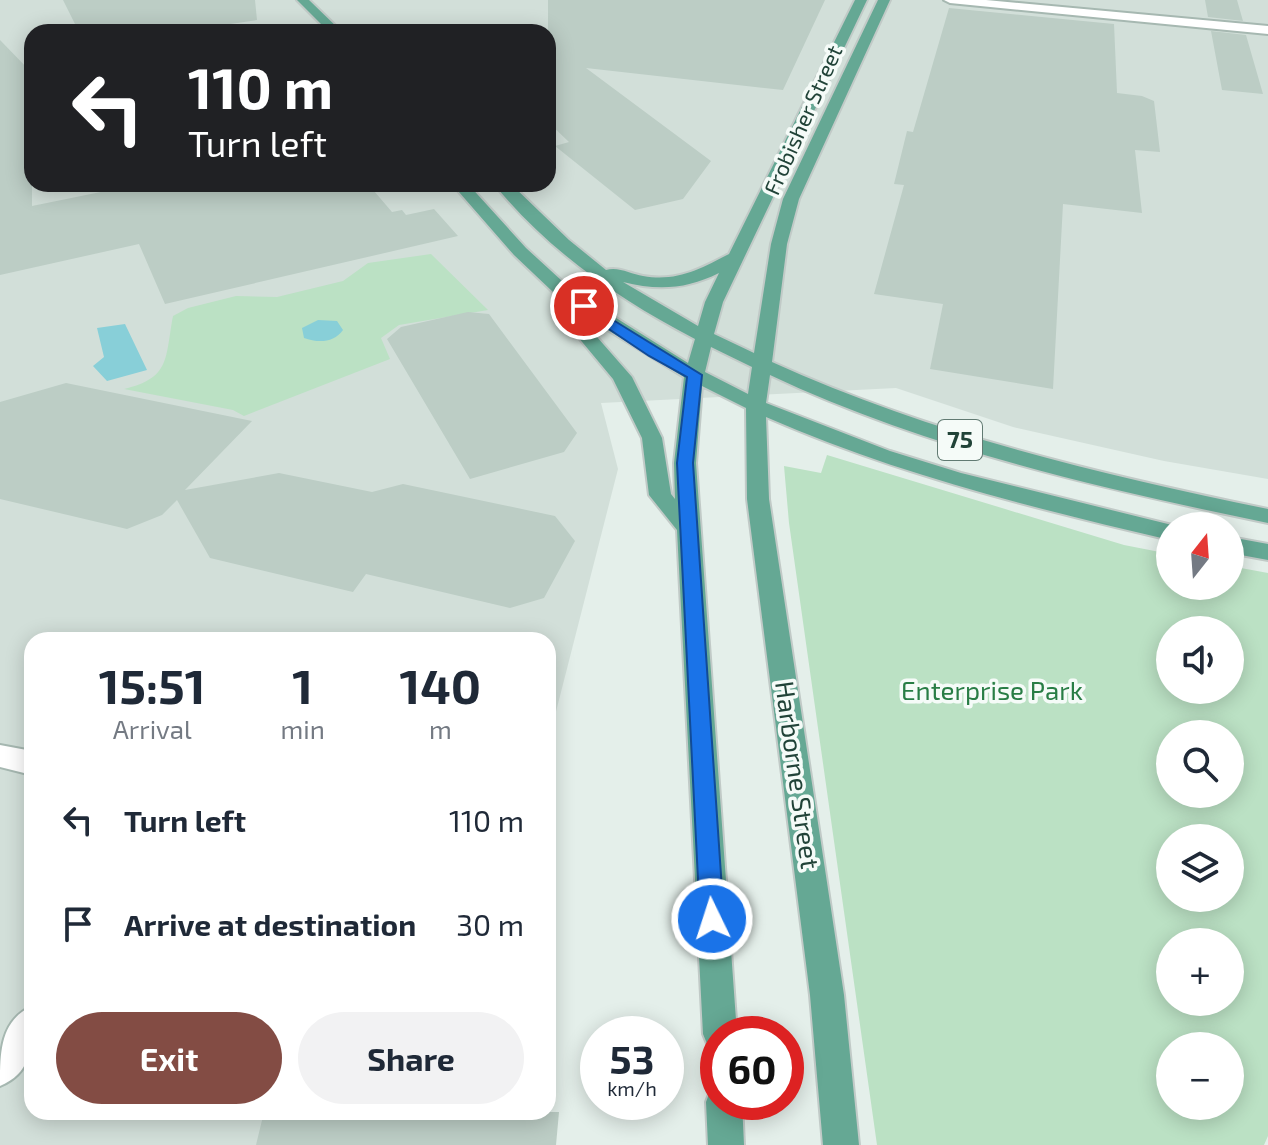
<!DOCTYPE html>
<meta charset="utf-8">
<style>
body{margin:0;font-family:"Exo 2",sans-serif;background:#f2f2f3;color:#1f2937;height:100vh;display:flex;flex-direction:column;font-size:30px;white-space:nowrap}
*{box-sizing:border-box;margin:0}
p{font-size:26px;color:#747a83}
.icon{flex:none;width:44px;height:44px;fill:none;stroke:currentColor;stroke-width:2;stroke-linecap:round;stroke-linejoin:round}
.map{position:relative;flex:1;overflow:hidden}
.drawer{position:absolute;left:24px;top:632px;width:532px;height:488px;display:flex;flex-direction:column;background:#fff;border-radius:24px;box-shadow:0 4px 20px #0003}
.drawer>*{flex:none}
.banner{position:absolute;left:24px;top:24px;width:532px;height:168px;border-radius:24px;box-shadow:0 4px 20px #0003;background:#202124;color:#fff;overflow:hidden}
.needle{width:52px;rotate:17deg}
.fabs{position:absolute;left:1156px;top:512px;display:grid;gap:16px}
.fabs a{display:grid;place-items:center;width:88px;height:88px;border-radius:50%;background:#fff;box-shadow:0 4px 20px #0003;font-size:40px}
.speed{position:absolute;left:580px;top:1016px;display:flex;gap:16px;font-size:40px;font-weight:700;text-align:center}
.speed>*{display:grid;place-content:center;width:104px;height:104px;border-radius:50%;background:#fff;box-shadow:0 4px 20px #0003;line-height:1}
.speed small{font-size:20px;font-weight:400}
.speed .limit{border:12px solid #d22;background:#fff;color:#111}
.pin{position:absolute;display:grid;place-items:center;width:68px;height:68px;color:#fff;margin:-34px;border:4px solid #fff;border-radius:50%;box-shadow:0 2px 8px #0007}
.me{position:absolute;width:88px;margin:-44px;rotate:356deg;stroke-linejoin:round;filter:drop-shadow(0 0 6px #0008)}
.turn{display:flex;align-items:center;gap:28px;height:168px;padding:0 32px;font-size:36px}
.turn .icon{width:104px;height:104px;stroke-width:2.5}
.turn b{display:block;font-size:56px;line-height:68px}
.eta{display:flex;justify-content:space-evenly;align-items:center;height:136px;text-align:center}
.eta b{font-size:48px;font-weight:700;line-height:56px}
.action{display:flex;gap:16px;margin-top:auto;padding:16px 32px}
.action a{flex:1;height:92px;border-radius:48px;background:#834c44;color:#fff;font-size:32px;font-weight:700;line-height:92px;text-align:center}
.action a+a{background:#f2f2f3;color:#1f2937}
ul{padding:0;list-style:none}
li{display:flex;align-items:center;gap:24px;height:104px;padding:0 32px}
li div{flex:1}
li b{display:block;font-size:30px}
li em{font-style:normal}
.map>svg:first-child{display:block}
</style>
<div class="map">
<svg width="1268" height="1145" viewBox="0 0 1268 1145">
<rect width="100%" height="100%" fill="#e4efea"/>
<path fill="#d2dfd9" fill-rule="evenodd" d="M0 0H1268V479L1164 461 1013 427 896 388 601 403 618 469 548 743V640H32V1112H453L445 1145H0ZM32 32H548V184H32Z"/>
<path fill="#bbe1c4" fill-rule="evenodd" d="M431 254 488 310 399 325 381 338 390 359 244 416 233 410 124 389C171 378 165 358 173 316L188 308 236 296 277 297 343 281 368 263Z
M827 455 1124 545 1170 554V586H1230V566L1268 573V1136L1264 1145H877L789 523 784 466 821 473ZM1170 630H1230V690H1170ZM1170 734H1230V794H1170ZM1170 838H1230V898H1170ZM1170 942H1230V1002H1170ZM1170 1046H1230V1106H1170Z"/>
<path fill="#88cfd8" d="M318 320 337 321 343 330C334 343 318 343 304 338L302 328Z
M125 324 147 370 107 381 93 366 104 357 97 328Z"/>
<path fill="#bccdc5" d="M63 0H255L257 20 176 32H79Z
M548 0H825L783 90 586 68 711 161 683 199 635 210 555 146 569 142 548 122Z
M1205 0H1237L1243 21 1208 17Z
M949 8 1114 24 1117 93 1142 96 1154 101 1160 152 1135 150 1142 213 1063 204 1053 389 930 369 943 304 874 294 904 185 894 184 907 131 913 132Z
M1211 31 1246 35 1263 94 1222 90Z
M0 40 32 73V206L140 184H368L392 212 402 210 406 215 434 209 458 236 165 304 139 244 0 275Z
M468 312 489 314 577 433 564 452 470 479 387 339 401 327Z
M66 383 252 421 185 490 279 473 372 492 403 484 555 516 575 541 544 598 510 608 366 574 353 592 210 558 177 500 162 515 127 529 0 499V402Z
M264 1112H559L556 1145H256Z"/>
<g fill="none" stroke-linecap="round" stroke-linejoin="round">
<defs>
<path id="street" d="M944 0H986L1268 26V34L950 3Z
M0 745 32 751V775L0 767Z
M32 1006C32 1039 36 1071 0 1086 0 1052 0 1021 32 1006Z"/>
<path id="primary" d="M297 0H309L342 32H329Z
M855 0H867L723 302 714 334 754 353 771 244 783 199 878 0H890L799 199 787 244 772 362C930 434 1099 474 1268 509V523C1099 488 927 449 770 375L766 403 890 451 961 473 1176 526H1170V540C1033 508 896 474 766 417L769 499 844 995 859 1145H823L810 995 747 499 746 408 702 386 696 463 737 1034H718V1050L708 1046 703 1034 677 530 649 495 642 438 613 379 573 331 553 292 514 255 452 184H468L526 248 573 291 688 363 695 339C620 300 547 250 494 184H511L569 240 606 270C618 266 631 274 643 276 677 282 700 269 729 254ZM719 273 705 302 698 326 623 282C658 291 687 289 719 273ZM582 314 684 377 674 463 675 499 671 494 662 438 632 377 590 329ZM711 347 752 367 748 394 705 372Z
M1230 537 1268 544V560L1230 553Z
M718 1087V1102H742L744 1145H708L706 1102 711 1089Z"/>
</defs>
<use href="#street" stroke="#a6b8b1" stroke-width="4"/>
<use href="#primary" stroke="#c1cac7" stroke-width="4"/>
<use href="#street" fill="#fff" fill-rule="evenodd"/>
<use href="#primary" fill="#65a894" fill-rule="evenodd"/>
</g>
<path fill="#1a73e8" stroke="#114b97" stroke-width="2" d="M584 302 702 375 693 463 724 919 721 926 712 930 704 926 700 919 677 463 687 377 649 356 579 309 577 306Z"/>
<g text-anchor="middle" stroke-width="7" stroke-linejoin="round" paint-order="stroke">
<g font-size="22" fill="#214338" stroke="#f5fbf8">
<text transform="translate(803 120) rotate(-66)" y="8">Frobisher Street</text>
</g>
<rect fill="#f5fbf8" stroke="#617a72" stroke-width="2" x="938" y="420" width="44" height="40" rx="6"/>
<g font-size="24" font-weight="bold" fill="#214338">
<text x="960" y="448">75</text>
</g>
<g font-size="26" fill="#287d45" stroke="#f5fbf8">
<text x="992" y="700">Enterprise Park</text>
</g>
<g font-size="26" fill="#214338" stroke="#f5fbf8">
<text transform="translate(797 775) rotate(82)" y="9">Harborne Street</text>
</g>
</g>
</svg>
<div class="fabs">
<a><svg class="needle" viewBox="-14 -14 28 28"><path d="M0-13l5 13h-10z" fill="#e53935"/><path d="M0 13l5-13h-10z" fill="#747a83"/></svg></a>
<a><svg class="icon" aria-label="sound" viewBox="0 0 24 24"><path d="M4 9h4l5-4v14l-5-4H4zM17 9q2 3 0 6"/></svg></a>
<a><svg class="icon" aria-label="search" viewBox="0 0 24 24"><circle cx="10" cy="10" r="6"/><path d="M15 15l6 6"/></svg></a>
<a><svg class="icon" aria-label="layers" viewBox="0 0 24 24"><path d="M12 4l9 5-9 5-9-5zM3 14l9 5 9-5"/></svg></a>
<a>+</a>
<a>−</a>
</div>
<div class="speed"><div>53<small>km/h</small></div><div class="limit">60</div></div>
<div class="pin" style="left:584px;top:306px;background:#d93025"><svg class="icon" aria-label="arrive" viewBox="0 0 24 24"><path d="M6 21V4h12l-3 4 3 4H6"/></svg></div>
<svg class="me" style="left:712px;top:919px" viewBox="-20 -20 40 40"><circle r="17" fill="#1a73e8" stroke="#fff" stroke-width="3"/><path d="M0-11L8 9 0 5-8 9z" fill="#fff"/></svg>
<div class="banner">
<div class="turn"><svg class="icon" aria-label="left" viewBox="0 0 24 24"><path d="M17 20v-9H6M10 6l-5 5 5 5"/></svg><div><b>110 m</b>Turn left</div></div>
</div>
<section class="drawer">
<div class="eta">
<div><b>15:51</b><p>Arrival</p></div>
<div><b>1</b><p>min</p></div>
<div><b>140</b><p>m</p></div>
</div>
<ul>
<li><svg class="icon" aria-label="left" viewBox="0 0 24 24"><path d="M17 20v-9H6M10 6l-5 5 5 5"/></svg><div><b>Turn left</b></div><em>110 m</em></li>
<li><svg class="icon" aria-label="arrive" viewBox="0 0 24 24"><path d="M6 21V4h12l-3 4 3 4H6"/></svg><div><b>Arrive at destination</b></div><em>30 m</em></li>
</ul>
<div class="action"><a>Exit</a><a>Share</a></div>
</section>
</div>
